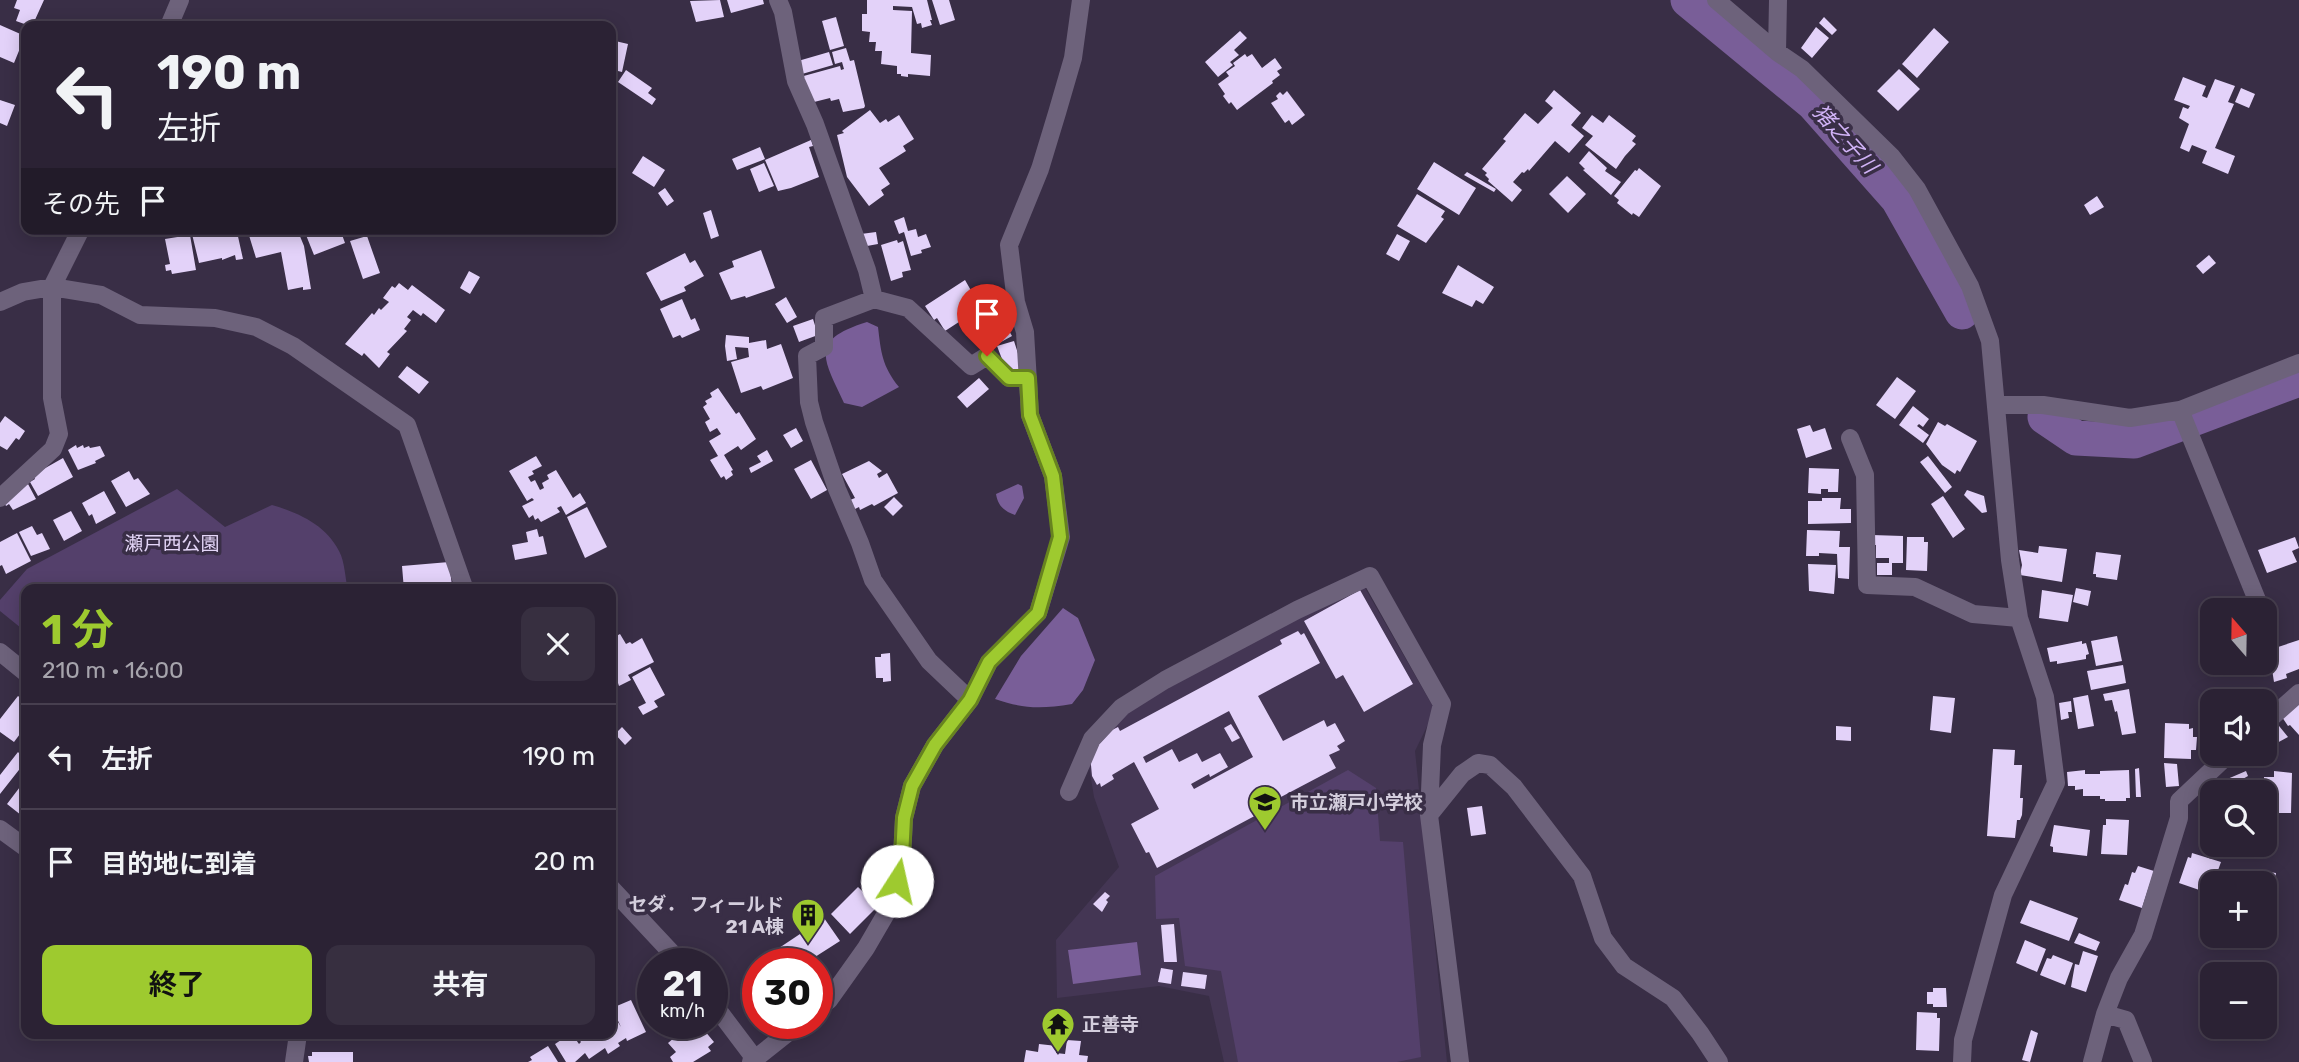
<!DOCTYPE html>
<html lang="ja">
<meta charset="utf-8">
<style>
body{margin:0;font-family:Rubik,"Noto Sans JP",sans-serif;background:#372f40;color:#f1f3f6;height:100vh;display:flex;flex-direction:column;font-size:26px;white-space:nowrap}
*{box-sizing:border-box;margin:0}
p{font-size:23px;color:#a6a4ac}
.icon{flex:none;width:38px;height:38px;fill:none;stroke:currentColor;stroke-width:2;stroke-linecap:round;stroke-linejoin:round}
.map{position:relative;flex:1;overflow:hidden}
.details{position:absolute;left:21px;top:584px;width:595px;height:455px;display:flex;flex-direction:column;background:#2b2234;border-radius:14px;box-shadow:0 4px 18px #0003,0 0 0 2px #473f4f}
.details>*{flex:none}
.top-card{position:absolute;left:21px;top:21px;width:595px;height:214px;border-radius:14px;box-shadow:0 4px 18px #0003,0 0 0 2px #473f4f;background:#2b2234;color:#f1f3f6;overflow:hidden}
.needle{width:46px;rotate:340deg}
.fabs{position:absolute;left:2200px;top:598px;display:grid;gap:14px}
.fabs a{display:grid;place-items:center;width:77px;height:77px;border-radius:14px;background:#2b2234;box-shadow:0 4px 18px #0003,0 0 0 2px #473f4f;font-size:35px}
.speed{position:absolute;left:637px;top:948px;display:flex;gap:14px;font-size:35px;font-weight:700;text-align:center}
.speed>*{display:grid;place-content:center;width:91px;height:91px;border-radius:50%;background:#2b2234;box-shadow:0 4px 18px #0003,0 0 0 2px #473f4f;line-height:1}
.speed small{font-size:18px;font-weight:400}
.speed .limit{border:10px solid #d22;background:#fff;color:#111}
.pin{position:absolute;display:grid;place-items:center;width:60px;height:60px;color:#fff;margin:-72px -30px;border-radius:50% 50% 50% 0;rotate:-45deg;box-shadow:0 0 7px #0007}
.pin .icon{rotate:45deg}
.me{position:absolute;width:77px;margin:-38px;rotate:10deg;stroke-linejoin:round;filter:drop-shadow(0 0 5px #0008)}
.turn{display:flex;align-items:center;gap:24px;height:147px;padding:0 21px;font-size:32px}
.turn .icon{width:91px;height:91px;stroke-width:2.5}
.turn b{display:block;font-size:49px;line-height:60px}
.then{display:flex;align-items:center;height:66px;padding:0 21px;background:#0003;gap:14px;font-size:26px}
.round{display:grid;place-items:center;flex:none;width:74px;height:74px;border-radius:14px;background:#372f40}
.headline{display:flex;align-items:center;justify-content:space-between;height:119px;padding:0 21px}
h1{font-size:42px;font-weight:700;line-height:52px;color:#9eca2f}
.button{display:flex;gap:14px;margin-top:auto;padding:14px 21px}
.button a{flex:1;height:80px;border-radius:14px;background:#9eca2f;color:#111;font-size:28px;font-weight:700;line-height:80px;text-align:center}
.button a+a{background:#372f40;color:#f1f3f6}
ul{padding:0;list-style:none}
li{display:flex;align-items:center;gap:21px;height:105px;padding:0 21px;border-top:2px solid #473f4f}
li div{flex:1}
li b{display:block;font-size:26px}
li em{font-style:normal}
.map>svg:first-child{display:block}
</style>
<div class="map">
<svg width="2299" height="1062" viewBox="0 0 2299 1062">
<rect width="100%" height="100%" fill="#392e46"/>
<path fill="#443654" d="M1356 587 1365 588 1435 710 1415 751 1447 1062H1224L1209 996 1159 986 1057 998 1056 940 1119 867 1094 797 1087 754 1120 714Z"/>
<path fill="#54406b" d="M177 489 225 527 272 505C299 513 326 525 339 551 345 562 345 578 348 590H26V632L0 611V600L27 569Z
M1348 770 1376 788 1380 841 1403 842 1421 1057 1397 1062H1238L1221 971 1185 966 1179 918 1156 919 1155 876Z"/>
<path fill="#795e98" d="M867 322 878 327C881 352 882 366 899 387L862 407 844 403C823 358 809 340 867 322Z
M1018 484 1022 486 1024 498 1015 515C1004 511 998 506 996 494Z
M1063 608 1078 618 1095 660 1083 690 1072 704C1041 709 1024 709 995 699L1021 656Z
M1137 942 1141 975 1073 984 1068 950Z"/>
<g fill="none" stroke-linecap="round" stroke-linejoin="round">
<path stroke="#795e98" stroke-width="35" d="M1688 0 1813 103 1898 199 1962 312
M2045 417 2076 438 2134 441 2299 379"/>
</g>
<path fill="#e3d2f9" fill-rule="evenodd" d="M17 0H44L34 22 31 21 30 26 16 21 20 10 14 8Z
M720 0 724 17 696 22 690 1Z
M727 0H763L764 4 731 13Z
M867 0H927L932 20H930L932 25 922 28 921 23 917 24 912 7 893 6V10L912 11 911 53 931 55 930 76 908 74V77L901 76V74H897V66L881 64 882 51H875L876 42H869L870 32 862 31V14H867Z
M932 0H949L955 20 940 25Z
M836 17 844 46 830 50 822 21Z
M1824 17 1837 30 1832 35 1819 23Z
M0 25 25 36 14 63 0 57Z
M1816 27 1829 38 1812 58 1801 48Z
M1934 28 1949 42 1917 78 1902 64Z
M1240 31 1247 38 1234 50 1239 55 1230 62 1233 65 1218 77 1205 62Z
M611 40 628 44 622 72 618 71 617 76 611 74Z
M846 48 850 61 854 60 865 106 864 108 843 112 839 99 831 101 830 98 810 103 800 77 840 66 841 70 844 69 842 62 835 64 832 52Z
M829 52 833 65 802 74 798 61Z
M1245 54 1247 57 1252 54 1262 68 1275 58 1282 68 1277 71 1280 75 1272 81 1273 83 1237 110 1231 102 1229 104 1223 96 1225 94 1218 84 1229 76 1226 72 1235 66 1233 63Z
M1899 69 1920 89 1898 111 1877 91Z
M626 70 652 88 648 93 656 99 652 105 618 82Z
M2183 77 2206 86 2202 96 2207 98 2215 79 2235 86 2228 102 2234 104 2215 148 2235 156 2228 174 2202 163 2207 151 2192 145 2189 152 2180 148 2189 124 2179 118 2183 107 2188 109 2190 106 2174 100Z
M2241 88 2255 94 2249 108 2235 102Z
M1554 90 1581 113 1571 125 1584 136 1569 153 1555 141 1529 171 1528 169 1524 173 1522 172 1513 182 1522 190 1512 202 1488 181 1489 179 1485 175 1487 173 1482 169 1506 141 1503 139 1525 113 1538 124 1553 108 1545 101Z
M1287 91 1305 115 1292 125 1289 120 1285 123 1271 103 1278 99 1276 96 1280 92 1283 95Z
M0 100 15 105 7 126 0 123Z
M870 110 880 123 886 119 888 122 899 115 914 139 903 146 906 151 879 168 890 184 881 190 884 195 869 206 847 177 837 135 844 133 842 131Z
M1592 115 1603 123 1609 115 1636 136 1632 141 1636 144 1625 156 1616 169 1585 145 1593 136 1582 128Z
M811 140 813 146 809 147 819 177 791 188 778 191 765 160Z
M760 147 765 159 737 170 732 159Z
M1589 151 1607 168 1605 171 1621 182 1611 195 1583 170 1585 169 1579 163Z
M643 156 665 170 654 187 632 173Z
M1434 162 1476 188 1459 215 1417 189Z
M764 163 774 186 759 192 750 169Z
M1639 168 1661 186 1639 217 1633 213 1632 215 1617 203 1619 200 1614 196 1635 170 1637 171Z
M1467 172 1496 189 1494 192 1464 175Z
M1567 176 1586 194 1568 213 1549 194Z
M665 188 674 201 667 206 658 193Z
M1417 194 1445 211 1441 217 1444 219 1426 243 1397 226Z
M2097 196 2104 207 2090 215 2084 205Z
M711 210 719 236 711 239 703 213Z
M904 217 908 231 916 229 918 237 926 234 931 247 921 250 922 253 911 256 904 232 899 234 894 221Z
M199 229H233L234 233 237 232 243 259 236 260 235 255 222 260V258L199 263 192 234 200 233Z
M247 229H297L304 246 311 289 303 290V287L288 290 281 252 256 258Z
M321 229H340L345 243 314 255 306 235Z
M876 232 878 244 867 246 861 234Z
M1397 234 1410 241 1399 261 1386 254Z
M190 235 196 270 172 274 171 270 166 271 165 265 170 264 165 239Z
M367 236 380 273 363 279 350 241Z
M897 240 898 243 903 241 911 270 902 272 903 277 891 281 881 245Z
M761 250 775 288 746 298 745 296 731 300 719 273 734 267 732 261Z
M685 253 690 263 695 260 704 276 684 287 686 291 661 301 646 273Z
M2209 255 2216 263 2203 274 2196 266Z
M1458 265 1494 287 1483 304 1476 300 1472 307 1442 293Z
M469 271 480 277 470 294 460 288Z
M965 280 973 294 982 288 991 299 1012 336 990 348 972 317 963 323 962 320 945 331 937 318 934 320 925 306Z
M399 283 408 290 412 285 445 310 436 323 423 313 421 316 413 310 407 317 411 320 404 329 407 331 387 352 390 354 379 368 364 353 362 356 345 344 372 313 374 315 379 308 381 310 389 302 383 298 392 286 395 288Z
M786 297 797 317 787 323 775 304Z
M682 299 691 320 695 318 700 330 682 338 680 335 673 338 660 309Z
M813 319 818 335 799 342 793 326Z
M726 335 749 337V343L766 340 767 349 781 344 793 378 763 390 761 386 741 393 731 362 749 357 748 348 735 347 737 359 727 361 725 346Z
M1014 341 1023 369 1015 371 1002 359 997 346Z
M407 366 429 382 419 394 398 377Z
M1897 377 1916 391 1895 419 1876 405Z
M979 378 989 389 967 408 957 397Z
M718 388 736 414 739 412 756 439 741 450 738 446 724 455 733 470 731 471 733 475 726 480 724 476 721 478 710 460 718 456 709 441 721 434 717 428 710 432 705 422 710 419 703 407 707 404 705 401 712 397 710 393Z
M1913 406 1929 419 1923 427 1919 424 1917 426 1929 435 1923 443 1899 425Z
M5 416 25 431 19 440 16 438 7 450 0 446V423Z
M1938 422 1945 426 1947 424 1977 441 1960 472 1957 470 1955 474 1942 465 1926 444Z
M1810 425 1813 432 1825 428 1832 449 1806 458 1797 429Z
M796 428 803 441 791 448 783 435Z
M76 445 77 448 83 445 84 448 89 446 90 448 100 446 105 456 95 461 96 463 78 470 68 450Z
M767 450 773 461 751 473 749 468 761 462 757 456Z
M536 456 542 466 532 471 534 474 528 477 531 482 535 480 540 490 544 488 542 483 549 479 547 475 556 470 573 498 580 493 586 503 566 515 561 506 557 508 560 512 541 522 538 518 535 520 533 515 529 518 522 506 534 500 532 498 527 501 509 471Z
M1928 456 1952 487 1945 493 1920 462Z
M63 458 73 477 38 496 30 482 35 479 33 475Z
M811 460 827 490 811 499 794 469Z
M869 461 882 471 877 474 879 478 887 473 898 493 874 506 872 504 860 510 859 507 855 509 850 500 855 498 842 474Z
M1809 468 1839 469 1838 492H1828V489H1821V494L1808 493Z
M129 471 134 480 138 478 150 494 126 507 111 481Z
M28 484 36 499 13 510 9 504 6 506 2 498Z
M1967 490 1984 496 1987 512 1982 513 1964 495Z
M104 491 116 513 96 524 92 514 89 516 82 503Z
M1943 496 1965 529 1953 538 1931 504Z
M894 497 903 506 893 516 884 507Z
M1822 498H1841L1840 509H1851V523L1808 524V501H1822Z
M587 507 607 547 585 558 567 517Z
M71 511 82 531 64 541 53 520Z
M32 526 37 535 42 533 50 549 31 556 19 532Z
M537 529 539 537 543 536 547 554 515 560 512 545 528 542 526 532Z
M1807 530 1840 531 1839 547H1850L1849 579 1838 578 1837 554 1819 553V556H1806Z
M17 533 31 561 6 574 2 565 0 566V542Z
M1872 535 1903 536V563H1892V575H1877V563H1889V558H1876V545H1872Z
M1907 537H1924V542H1928L1927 571 1906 570Z
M2295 537 2299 548 2292 551 2297 562 2267 573 2258 550Z
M2039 546 2067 549 2062 582 2020 575 2022 565 2019 550 2038 553Z
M2096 552 2121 555 2117 580 2096 577V574H2093Z
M449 562 452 586H448V590H404L402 566Z
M1808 564 1836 565 1834 594 1809 591Z
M2076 588 2091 591 2088 606 2073 602Z
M1360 590 1413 684 1364 712 1343 675 1336 679 1304 621Z
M2042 590 2073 595 2068 622 2039 618Z
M1298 631 1301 635 1304 633 1320 663 1258 696 1283 741 1324 720 1327 727 1335 723 1345 741 1337 746 1340 750 1329 755 1336 768 1262 807 1264 811 1157 868 1149 852 1146 853 1131 824 1159 809 1134 762 1112 775 1114 779 1101 787 1100 783 1097 785 1092 776 1090 754 1112 730 1118 727 1120 731 1282 644 1280 640ZM1229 711 1253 757 1194 789 1191 784 1209 774 1210 777 1228 767 1220 753 1202 762 1197 753 1179 762 1172 749 1146 763 1143 757Z
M620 634 626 644 630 642 632 644 642 638 654 662 628 675 631 680 619 686 618 683 611 687V639Z
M2117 636 2122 661 2096 666 2091 641Z
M2299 640V669L2286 674 2287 678 2274 682 2269 650Z
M2082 641V644L2086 643 2089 654 2086 655V659L2057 664V661L2050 662 2047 648Z
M890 653 891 681 883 682V678H876L875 657H881V654Z
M2123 665 2126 683 2091 690 2087 671Z
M650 667 665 695 654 701 658 707 643 715 638 707 646 703 632 677Z
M2129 689 2136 733 2122 735 2117 711 2115 712 2112 700 2105 701 2103 694Z
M2088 695 2094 726 2078 729 2073 698Z
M18 696 26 702V726L14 742 0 732V719Z
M1933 696 1955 698 1951 733 1930 730Z
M2071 701 2072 712H2068L2069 718 2061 720 2059 703Z
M2299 702V735L2290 725 2288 726 2282 717Z
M2275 721 2288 737 2264 750V730Z
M2165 723 2189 724V729L2193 728V737H2197L2196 750H2191V759L2164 758Z
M1231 724 1240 738 1232 742 1224 728Z
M1836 726 1851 727V741L1836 740Z
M622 727 632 738 625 745 615 734Z
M1993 749 2015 750 2014 765H2022L2020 798H2023L2022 815 2020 820H2017L2015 838 1987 836Z
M18 752 26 761 0 794V775Z
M2164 763 2177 764 2179 786 2166 787Z
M2139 768 2141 797H2136L2135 769Z
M2085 770V774H2100V771L2129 770 2130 798H2126V801H2105V799H2100V796H2083V789L2075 790V786H2068L2067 772Z
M2246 771 2248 776 2241 780 2244 786 2234 793H2215L2213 789 2226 782 2225 780Z
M2274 771 2292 773 2291 813H2276L2277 803H2271V811H2264V793H2250V781L2264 782V777H2274Z
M26 779V819L7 804Z
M1482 806 1486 834 1471 836 1467 808Z
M2106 819 2129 820 2127 855 2101 854 2103 825H2106Z
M2054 825 2090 830 2087 856 2053 852V847L2050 846Z
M2192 853 2221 862 2212 887H2210L2208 893 2179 883 2188 857 2191 858Z
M2138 866 2154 871 2142 908 2119 900 2125 884 2128 885 2132 872 2135 873Z
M2254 870 2276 873 2273 895 2277 896 2275 911H2272L2271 916 2264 915V884H2252Z
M858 887 878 906 850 934 831 914Z
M1105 892 1110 896 1106 900 1108 902 1102 912 1093 904Z
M2030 900 2078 918 2069 941 2020 923Z
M824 918 840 941 804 964H785L776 950Z
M1174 924 1177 962H1164L1161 925Z
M2079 933 2100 942 2096 951 2074 943Z
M2025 940 2046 949 2037 972 2016 963Z
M2083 951 2098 956 2086 992 2071 987 2075 964 2079 965Z
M2053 955 2073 963 2065 985 2040 975 2047 958 2051 959Z
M1161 968 1173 970 1171 984 1158 982Z
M1183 972 1207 975 1205 989 1181 986Z
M1933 988H1946L1947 1007H1933V1004H1927V992H1933Z
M631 1000 646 1032 627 1041 626 1038 618 1043 620 1046 608 1054 605 1048 589 1059 585 1053 575 1062H566L555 1044 570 1034H572L579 1044 581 1042 575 1034H611V1011L621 1027 612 1008Z
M1917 1012 1937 1013V1018H1940L1939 1051 1916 1050Z
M674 1024H699L714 1042 708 1047 711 1051 693 1062H673L670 1057 676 1052 668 1043 680 1033Z
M2031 1030 2038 1033 2030 1062 2022 1060Z
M1067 1040 1081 1041 1079 1055 1088 1056 1087 1062H1024L1026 1050 1038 1052 1039 1044 1057 1046 1056 1053 1065 1054Z
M548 1046 558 1062H528L532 1060 530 1057Z
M312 1052H353V1062H309L308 1056H312Z"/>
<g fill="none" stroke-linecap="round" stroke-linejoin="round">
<path stroke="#6d627b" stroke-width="18" d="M778 0 783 12 796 81 815 124 867 270 874 299
M1716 0 1777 52 1802 69 1892 157 1917 189 1970 286 1990 341 2010 560 2019 618 2045 697 2056 783 2003 895 1963 1040 1962 1062
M169 26 180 0
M1777 52 1778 0
M0 302 23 292 52 287 101 295 140 315 215 318 256 327 293 346 407 425 465 590
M1996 405H2043L2130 418 2180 410 2299 363
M2180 410 2257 600
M1850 438 1865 475 1867 585 1915 587 1973 614 2019 618
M0 498 53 449 59 434 52 398V287L81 229
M0 652 26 673
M970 700 929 661 873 580 860 543 837 489 814 422 809 402 807 356 824 347V318L874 299 908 308 971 366 987 356 1009 378H1028
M2264 724 2299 693
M1069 792 1092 739 1122 707 1165 680 1297 610 1370 576 1442 704 1432 745 1429 815 1460 1062
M1429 815 1462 774 1478 763 1490 765 1514 787 1582 876 1603 938 1624 966 1673 998 1700 1033 1719 1062
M0 829 26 848
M611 888 682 964
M712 1002 755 1059
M817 1009 829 1000 866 948 891 905 902 857 904 818 912 786 935 745 970 700 989 662 1038 613 1061 537 1053 476 1030 415 1025 332 1016 302 1009 245 1040 169 1057 113 1073 58 1081 0
M2105 1014 2126 1020 2143 1062
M294 1062 298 1034
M751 1062 799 1024
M2092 1062 2105 1014 2119 978 2143 935 2179 818V801L2229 754"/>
</g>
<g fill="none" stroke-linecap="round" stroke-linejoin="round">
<defs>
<path id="route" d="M897 881 902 857 904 818 912 786 935 745 970 700 989 662 1038 613 1060 537 1053 476 1030 415 1028 378H1009L987 356"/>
</defs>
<use href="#route" stroke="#67831f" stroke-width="18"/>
<use href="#route" stroke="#9eca2f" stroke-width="12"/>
</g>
<defs>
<symbol id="school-pin" viewBox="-11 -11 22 30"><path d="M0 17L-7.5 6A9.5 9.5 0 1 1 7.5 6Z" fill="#9eca2f" stroke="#392e46"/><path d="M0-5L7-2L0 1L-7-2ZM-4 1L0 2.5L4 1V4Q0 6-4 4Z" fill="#111"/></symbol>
<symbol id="building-pin" viewBox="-11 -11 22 30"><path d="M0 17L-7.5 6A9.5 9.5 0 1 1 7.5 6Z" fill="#9eca2f" stroke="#392e46"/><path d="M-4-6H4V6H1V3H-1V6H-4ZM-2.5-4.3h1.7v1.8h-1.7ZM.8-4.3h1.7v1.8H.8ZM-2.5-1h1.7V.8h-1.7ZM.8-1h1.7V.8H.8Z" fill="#111"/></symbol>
<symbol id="temple-pin" viewBox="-11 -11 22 30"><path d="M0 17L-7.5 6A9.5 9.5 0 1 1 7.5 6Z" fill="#9eca2f" stroke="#392e46"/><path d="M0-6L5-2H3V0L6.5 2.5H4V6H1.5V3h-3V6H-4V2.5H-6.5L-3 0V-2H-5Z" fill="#111"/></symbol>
</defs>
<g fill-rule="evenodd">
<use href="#school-pin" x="1246" y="783" width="38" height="52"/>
<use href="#building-pin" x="789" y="896" width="38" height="52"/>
<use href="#temple-pin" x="1039" y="1005" width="38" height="52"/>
</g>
<g text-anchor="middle" stroke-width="7" stroke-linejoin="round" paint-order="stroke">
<g font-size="19" fill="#e4d6f8" stroke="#392e46">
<text x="172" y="550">瀬戸西公園</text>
</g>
<g font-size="19" font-weight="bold" fill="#d4cedd" stroke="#392e46" text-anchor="start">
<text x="1290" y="809">市立瀬戸小学校</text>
<text x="784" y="911" text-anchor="end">セダ． フィールド<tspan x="784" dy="22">21 A棟</tspan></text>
<text x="1082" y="1031">正善寺</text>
</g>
<g font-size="21" font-style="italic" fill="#d1b3f7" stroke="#392e46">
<text transform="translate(1845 139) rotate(48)" y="7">猪之子川</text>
</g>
</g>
</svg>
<div class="fabs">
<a><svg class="needle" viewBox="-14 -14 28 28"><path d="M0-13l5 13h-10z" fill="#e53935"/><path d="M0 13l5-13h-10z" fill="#a6a4ac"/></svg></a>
<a><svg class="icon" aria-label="sound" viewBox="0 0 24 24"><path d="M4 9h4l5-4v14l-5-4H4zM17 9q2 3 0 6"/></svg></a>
<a><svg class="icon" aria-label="search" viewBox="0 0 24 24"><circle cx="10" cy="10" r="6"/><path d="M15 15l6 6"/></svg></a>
<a>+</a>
<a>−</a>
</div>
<div class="speed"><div>21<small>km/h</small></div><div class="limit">30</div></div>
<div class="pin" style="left:987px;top:356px;background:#d93025"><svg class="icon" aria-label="arrive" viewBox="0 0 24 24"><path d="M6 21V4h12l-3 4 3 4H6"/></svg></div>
<svg class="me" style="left:897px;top:881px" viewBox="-20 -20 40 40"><circle r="19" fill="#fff"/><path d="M0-13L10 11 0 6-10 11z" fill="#9eca2f"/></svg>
<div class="top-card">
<div class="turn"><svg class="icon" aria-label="left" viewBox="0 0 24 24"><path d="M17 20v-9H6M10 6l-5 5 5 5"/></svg><div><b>190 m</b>左折</div></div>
<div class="then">その先<svg class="icon" aria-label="arrive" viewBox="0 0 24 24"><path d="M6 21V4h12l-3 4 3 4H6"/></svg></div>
</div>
<section class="details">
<div class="headline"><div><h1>1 分</h1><p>210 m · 16:00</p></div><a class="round"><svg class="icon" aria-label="close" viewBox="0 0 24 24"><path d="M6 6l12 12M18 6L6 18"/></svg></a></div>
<ul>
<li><svg class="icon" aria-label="left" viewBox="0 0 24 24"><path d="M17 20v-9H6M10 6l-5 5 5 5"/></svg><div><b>左折</b></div><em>190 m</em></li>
<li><svg class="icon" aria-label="arrive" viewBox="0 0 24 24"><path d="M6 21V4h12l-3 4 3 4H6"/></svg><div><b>目的地に到着</b></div><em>20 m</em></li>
</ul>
<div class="button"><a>終了</a><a>共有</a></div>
</section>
</div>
